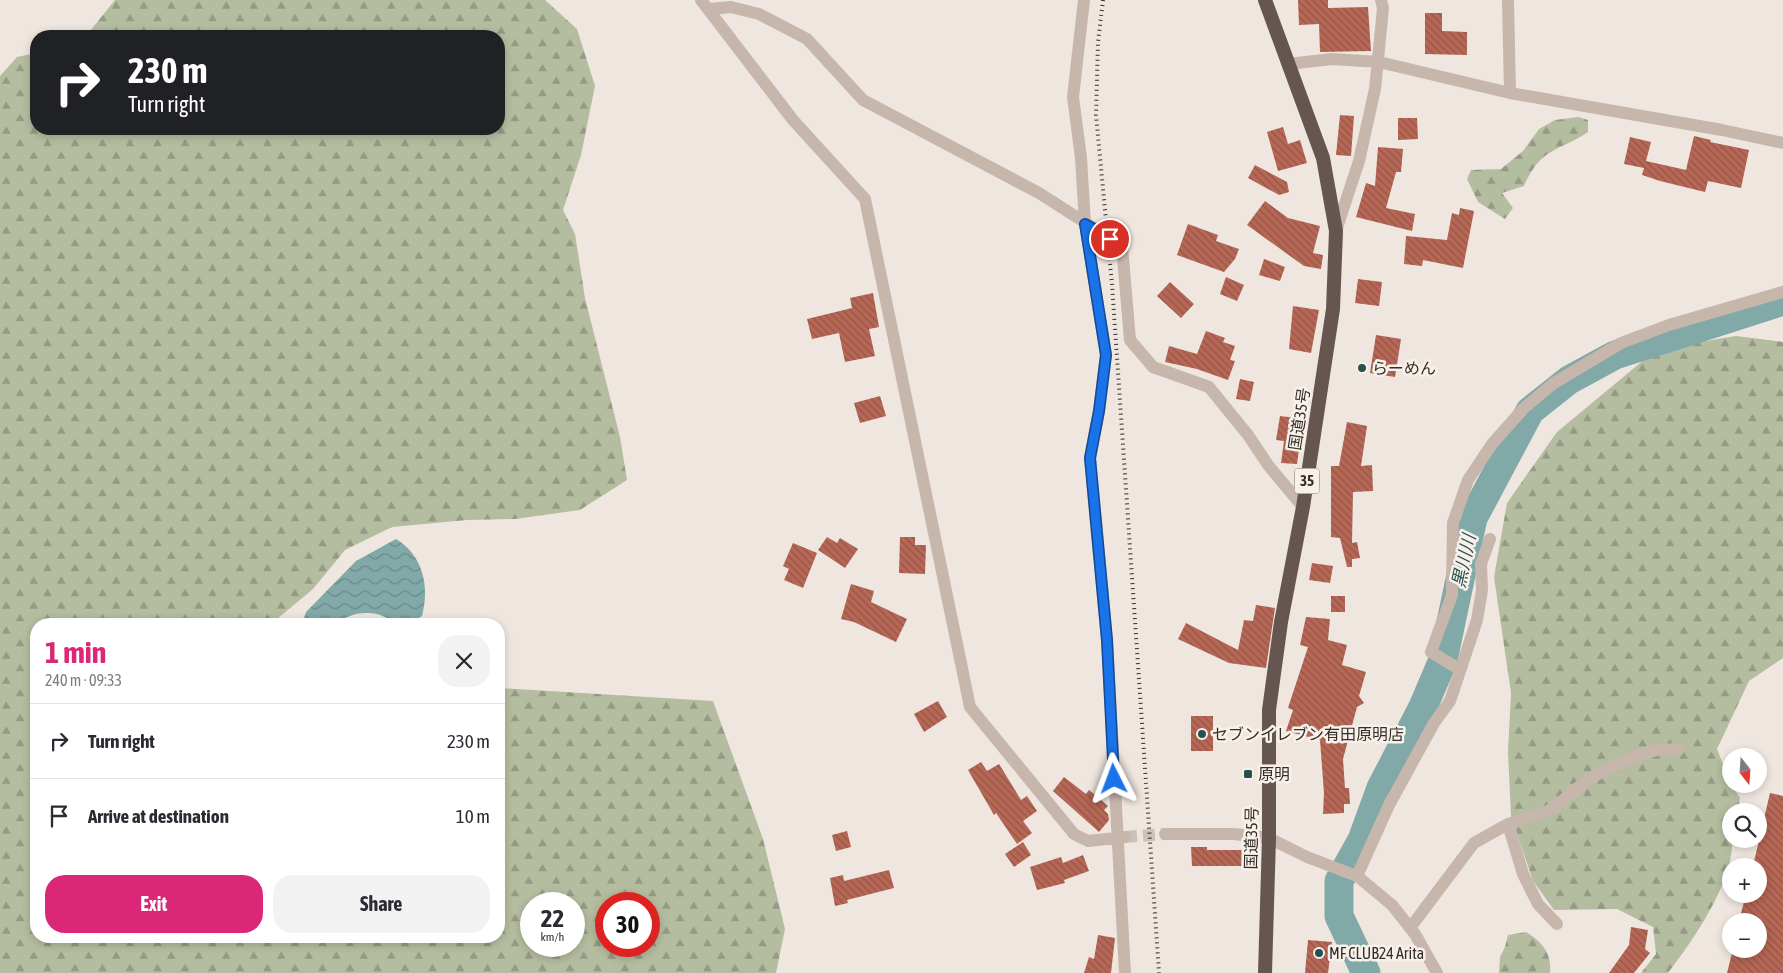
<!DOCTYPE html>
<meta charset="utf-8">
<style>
body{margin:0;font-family:"Asap Condensed","Noto Sans JP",sans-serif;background:#f2f2f3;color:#2b2b33;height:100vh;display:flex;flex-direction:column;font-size:19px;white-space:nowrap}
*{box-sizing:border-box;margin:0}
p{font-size:16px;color:#7c7c81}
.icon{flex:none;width:28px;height:28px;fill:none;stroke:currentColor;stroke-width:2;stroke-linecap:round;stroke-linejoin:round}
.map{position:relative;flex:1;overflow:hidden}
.side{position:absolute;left:30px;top:618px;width:475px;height:325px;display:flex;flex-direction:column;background:#fff;border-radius:20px;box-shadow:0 2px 8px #0003}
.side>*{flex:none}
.banner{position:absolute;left:30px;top:30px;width:475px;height:105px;border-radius:20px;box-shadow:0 2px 8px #0003;background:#202124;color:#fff;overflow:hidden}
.needle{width:32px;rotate:163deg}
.controls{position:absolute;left:1722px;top:748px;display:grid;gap:10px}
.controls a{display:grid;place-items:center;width:45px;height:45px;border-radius:50%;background:#fff;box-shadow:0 2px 8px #0003;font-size:25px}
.speed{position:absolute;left:520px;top:892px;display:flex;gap:10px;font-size:25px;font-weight:700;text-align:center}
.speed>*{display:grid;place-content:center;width:65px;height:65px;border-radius:50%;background:#fff;box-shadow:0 2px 8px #0003;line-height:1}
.speed small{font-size:12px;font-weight:400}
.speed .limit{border:8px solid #d22;background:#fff;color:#111}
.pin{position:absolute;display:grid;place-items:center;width:42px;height:42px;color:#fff;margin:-21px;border:2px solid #fff;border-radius:50%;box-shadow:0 1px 5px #0007}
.me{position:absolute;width:55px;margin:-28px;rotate:357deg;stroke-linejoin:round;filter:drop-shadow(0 0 4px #0008)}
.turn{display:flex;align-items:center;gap:18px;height:105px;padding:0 15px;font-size:22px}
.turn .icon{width:65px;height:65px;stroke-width:2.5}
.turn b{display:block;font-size:35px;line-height:42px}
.round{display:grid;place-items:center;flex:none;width:52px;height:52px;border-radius:20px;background:#f2f2f3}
.headline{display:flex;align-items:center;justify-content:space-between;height:85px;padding:0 15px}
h1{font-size:30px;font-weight:700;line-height:38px;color:#db2777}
.action{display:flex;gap:10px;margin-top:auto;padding:10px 15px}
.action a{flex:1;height:58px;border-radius:20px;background:#db2777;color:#fff;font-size:20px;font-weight:700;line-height:58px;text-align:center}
.action a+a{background:#f2f2f3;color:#2b2b33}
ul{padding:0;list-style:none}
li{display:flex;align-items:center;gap:15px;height:75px;padding:0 15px;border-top:1px solid #e1e1e2}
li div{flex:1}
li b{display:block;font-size:19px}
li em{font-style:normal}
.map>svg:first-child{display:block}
</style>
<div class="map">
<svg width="1783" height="973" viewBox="0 0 1783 973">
<defs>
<pattern id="forest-firs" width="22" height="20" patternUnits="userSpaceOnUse" patternTransform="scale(1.25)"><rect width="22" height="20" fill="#b5bda0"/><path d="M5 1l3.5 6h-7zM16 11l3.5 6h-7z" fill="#949a83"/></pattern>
<pattern id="water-waves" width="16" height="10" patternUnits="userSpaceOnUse" patternTransform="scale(1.25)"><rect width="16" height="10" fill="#81a9a8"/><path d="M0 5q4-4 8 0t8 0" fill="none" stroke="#6a8a89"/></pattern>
<pattern id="building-back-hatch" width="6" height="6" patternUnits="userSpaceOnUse" patternTransform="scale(1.25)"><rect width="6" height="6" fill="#b66755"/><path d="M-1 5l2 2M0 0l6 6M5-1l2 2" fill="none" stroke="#955547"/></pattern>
</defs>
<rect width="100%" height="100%" fill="#efe6df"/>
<path fill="url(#forest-firs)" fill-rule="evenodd" d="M115 0H545L577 29 595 86 581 155 563 210 575 234 585 298 620 437 627 480 580 510 515 519 467 520 392 527 345 550 313 589 271 624H36V936H499V688L713 701 763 839 785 929 776 973H0V76L17 57 36 53V129H499V36H86ZM531 904H574V946H531ZM606 904H649V946H606Z
M1578 117 1588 120V132C1558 152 1541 147 1524 186L1502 193 1513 208 1505 219 1478 202 1467 179 1471 170 1501 169 1523 151 1539 129 1555 120Z
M1736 336 1783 342V658L1749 681 1717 749 1731 784 1740 798 1738 811H1731C1731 821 1732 833 1732 841 1734 882 1692 942 1668 973H1641L1656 954 1653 927 1617 909 1554 910 1533 881 1511 816 1508 752 1511 693 1494 577 1507 503 1557 432 1657 349Z
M1526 932C1542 942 1552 953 1550 973H1499L1500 957 1505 947 1508 935Z"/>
<path fill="url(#water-waves)" d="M396 539C423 555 430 587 422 616 394 634 391 612 367 613 353 613 345 618 334 623 325 626 311 624 302 624L306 612 356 561Z"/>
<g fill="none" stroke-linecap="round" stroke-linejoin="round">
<path stroke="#81a9a8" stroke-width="29" d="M1366 973 1339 916V881L1362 840 1381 788 1423 707 1443 660 1473 518 1530 411 1569 380 1615 355 1783 301"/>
</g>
<path fill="url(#building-back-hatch)" d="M1298 0H1328V8L1368 7 1371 51 1320 52 1319 24 1299 25Z
M1425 13H1442V31L1467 32V55L1425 54Z
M1340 115 1354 116 1351 156 1336 155Z
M1398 118H1417L1418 139 1398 140Z
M1283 127 1288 144 1300 140 1307 163 1278 171 1267 132Z
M1694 136 1711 140 1710 142 1749 150 1741 188 1708 181 1705 192 1660 181 1642 175 1644 168 1624 164 1630 137 1651 142 1646 161 1686 170Z
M1378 147 1403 149 1401 172H1396L1386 208 1415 214 1412 231 1356 217 1366 183 1375 186Z
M1255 165 1287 182 1289 192 1279 195 1248 178Z
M1265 201 1288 218 1320 226 1313 253 1323 255 1321 269 1304 266 1247 225Z
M1460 208 1474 211 1463 268 1423 260 1422 266 1404 264 1406 236 1447 240 1452 213 1459 215Z
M1188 224 1218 235 1216 241 1239 249 1235 259 1224 272 1177 255Z
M1264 259 1285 267 1280 281 1259 275Z
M1226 277 1244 285 1237 301 1220 294Z
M1358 279 1382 282 1379 306 1355 303Z
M1170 282 1194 304 1181 318 1157 296Z
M873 293 879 327 869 329 875 356 845 362 839 333 812 339 807 319 852 308 850 298Z
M1293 306 1319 310 1311 353 1289 349Z
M1206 331 1225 338 1223 342 1235 346 1230 360 1235 361 1228 380 1197 369 1165 362 1169 346 1197 354Z
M1376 335 1401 339 1395 377 1370 373Z
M1240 379 1254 382 1250 401 1236 399Z
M880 396 886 416 860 423 854 403Z
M1280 416 1303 419 1297 464 1281 463 1284 441 1276 440Z
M1347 422 1367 426 1361 466 1372 465 1373 491 1353 492 1352 543 1357 542 1360 558 1352 559V567H1347L1340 538 1331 537V466H1339Z
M827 537 837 543 840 538 858 549 845 568 818 550Z
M900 537H915V545H926L925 574 899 573Z
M793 543 817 553 803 588 784 580 789 569 783 566Z
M1312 563 1333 566 1330 583 1309 580Z
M851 584 874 591 871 602 907 619 896 642 854 622 841 619Z
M1331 596H1345V612H1331Z
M1256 605 1275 608 1266 668 1229 663 1178 639 1186 623 1238 650 1244 620 1253 621Z
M1306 617 1330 619 1328 640 1347 645 1342 665 1366 672 1359 696 1364 703 1357 707 1343 759 1345 788H1349L1350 804H1344V813L1323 814 1324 793 1320 740 1286 731 1293 710 1288 708 1308 647 1300 645Z
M938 701 947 717 924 732 914 714Z
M1191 716H1213V751H1191Z
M981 762 987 771 999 764 1021 800 1027 796 1037 811 1023 821 1032 833 1017 844 996 813 994 815 968 770Z
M1064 777 1086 794 1089 790 1108 806 1104 810 1108 814 1109 820 1099 832 1053 791Z
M1770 793 1783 796V973H1727L1733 949H1759V921H1739L1746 894H1759V866H1753Z
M847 831 851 847 836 851 832 835Z
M1023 842 1031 855 1014 867 1005 854Z
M1191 847H1207V850H1242V866H1192Z
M1083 855 1089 871 1064 880 1065 883 1037 890 1030 867 1061 857 1063 863Z
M889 870 894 888 847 900 848 903 835 906 830 878 843 875 844 881Z
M1631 927 1648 930 1645 949 1650 953 1634 973H1609L1629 945Z
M1098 935 1115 938 1111 973H1084L1089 957 1094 959Z
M1308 940 1332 942 1328 973H1305Z"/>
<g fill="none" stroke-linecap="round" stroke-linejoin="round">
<path stroke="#cac1bb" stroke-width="12" stroke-dasharray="12 6" stroke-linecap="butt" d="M1125 837 1165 834"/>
<path stroke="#c6b6ac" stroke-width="12" d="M701 0 793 120 865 199 970 707 1074 834 1088 841 1125 837
M1084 0 1073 97 1081 158 1085 224 1106 355 1099 411 1090 458 1107 640 1125 973
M1508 0 1510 93
M710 9 731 7 759 14 807 39 863 100 1039 193 1122 246 1130 340 1153 367 1209 387 1248 435 1268 465 1303 507
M1288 64 1332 59 1379 62 1510 93 1722 130 1783 143
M1336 231 1359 161 1375 89 1383 8 1381 0
M1459 669 1431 652 1452 595 1453 523 1468 480 1492 444 1524 408 1554 383 1621 343 1669 325 1783 292
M1508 824 1523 874 1538 904 1557 924
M1165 834H1234L1269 838
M1357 876 1389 805 1434 723 1450 701 1477 620 1482 590 1481 564 1490 539
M1410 928 1474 843 1508 824 1551 810 1590 778 1635 756 1657 750 1679 749"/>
<path stroke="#c6b6ac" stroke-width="12" d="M1269 838 1307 857 1357 876 1392 905 1415 934 1437 973"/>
<path stroke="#655650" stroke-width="14" d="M1265 0 1323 158 1336 231 1333 309 1303 507 1281 622 1269 710V838L1265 973"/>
<path stroke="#352d2a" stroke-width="4" stroke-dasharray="1 4" stroke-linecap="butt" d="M1103 0 1098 42 1096 115 1112 284 1159 973"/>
</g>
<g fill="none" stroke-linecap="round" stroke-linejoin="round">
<defs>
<path id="route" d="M1110 239 1085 224 1106 355 1099 411 1090 458 1107 640 1114 779"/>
</defs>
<use href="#route" stroke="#114b97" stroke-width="12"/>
<use href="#route" stroke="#1a73e8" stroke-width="9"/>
</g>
<g fill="#255151" stroke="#f8f1ea" stroke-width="2">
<circle cx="1362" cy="368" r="5"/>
<circle cx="1202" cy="734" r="5"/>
<rect x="1243" y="769" width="10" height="10" rx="2.5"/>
<circle cx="1319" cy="953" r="5"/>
</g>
<g text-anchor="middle" stroke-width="5" stroke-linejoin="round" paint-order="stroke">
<rect fill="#f8f1ea" stroke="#706864" stroke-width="1" x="1294.5" y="468.5" width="25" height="25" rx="4"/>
<g font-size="15" font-weight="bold" fill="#352d2a">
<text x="1307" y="486">35</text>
</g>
<g font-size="16" fill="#352d2a" stroke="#f8f1ea" text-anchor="start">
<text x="1372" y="374">らーめん</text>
<text x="1212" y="740">セブンイレブン有田原明店</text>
<text x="1258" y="780">原明</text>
<text x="1329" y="959">MF CLUB24 Arita</text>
</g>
<g font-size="16" fill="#352d2a" stroke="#f8f1ea">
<text transform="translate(1299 419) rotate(-81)" y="6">国道35号</text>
<text transform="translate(1251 838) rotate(-89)" y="6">国道35号</text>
</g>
<g font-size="18" font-style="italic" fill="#255151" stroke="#f8f1ea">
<text transform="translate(1464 561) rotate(-78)" y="6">黒川川</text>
</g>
</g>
</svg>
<div class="controls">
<a><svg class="needle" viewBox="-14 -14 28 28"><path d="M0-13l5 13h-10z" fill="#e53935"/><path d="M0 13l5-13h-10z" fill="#7c7c81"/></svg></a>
<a><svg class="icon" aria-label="search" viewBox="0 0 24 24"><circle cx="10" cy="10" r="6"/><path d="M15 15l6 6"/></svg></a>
<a>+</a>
<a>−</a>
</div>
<div class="speed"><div>22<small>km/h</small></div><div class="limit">30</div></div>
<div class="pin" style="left:1110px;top:239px;background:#d93025"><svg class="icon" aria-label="arrive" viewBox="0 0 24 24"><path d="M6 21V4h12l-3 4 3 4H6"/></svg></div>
<svg class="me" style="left:1114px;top:779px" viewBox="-20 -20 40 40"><path d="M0-17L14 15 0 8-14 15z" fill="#1a73e8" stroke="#fff" stroke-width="4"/></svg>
<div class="banner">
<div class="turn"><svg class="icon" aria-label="right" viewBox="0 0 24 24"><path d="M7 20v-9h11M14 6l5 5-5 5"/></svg><div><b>230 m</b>Turn right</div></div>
</div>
<section class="side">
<div class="headline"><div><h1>1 min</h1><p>240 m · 09:33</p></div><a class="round"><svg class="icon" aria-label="close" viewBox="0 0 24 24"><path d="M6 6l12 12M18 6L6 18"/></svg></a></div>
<ul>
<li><svg class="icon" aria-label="right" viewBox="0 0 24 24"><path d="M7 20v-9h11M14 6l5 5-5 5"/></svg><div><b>Turn right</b></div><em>230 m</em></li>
<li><svg class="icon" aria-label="arrive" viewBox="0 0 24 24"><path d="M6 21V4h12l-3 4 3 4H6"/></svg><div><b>Arrive at destination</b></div><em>10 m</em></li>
</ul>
<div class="action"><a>Exit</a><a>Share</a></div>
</section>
</div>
